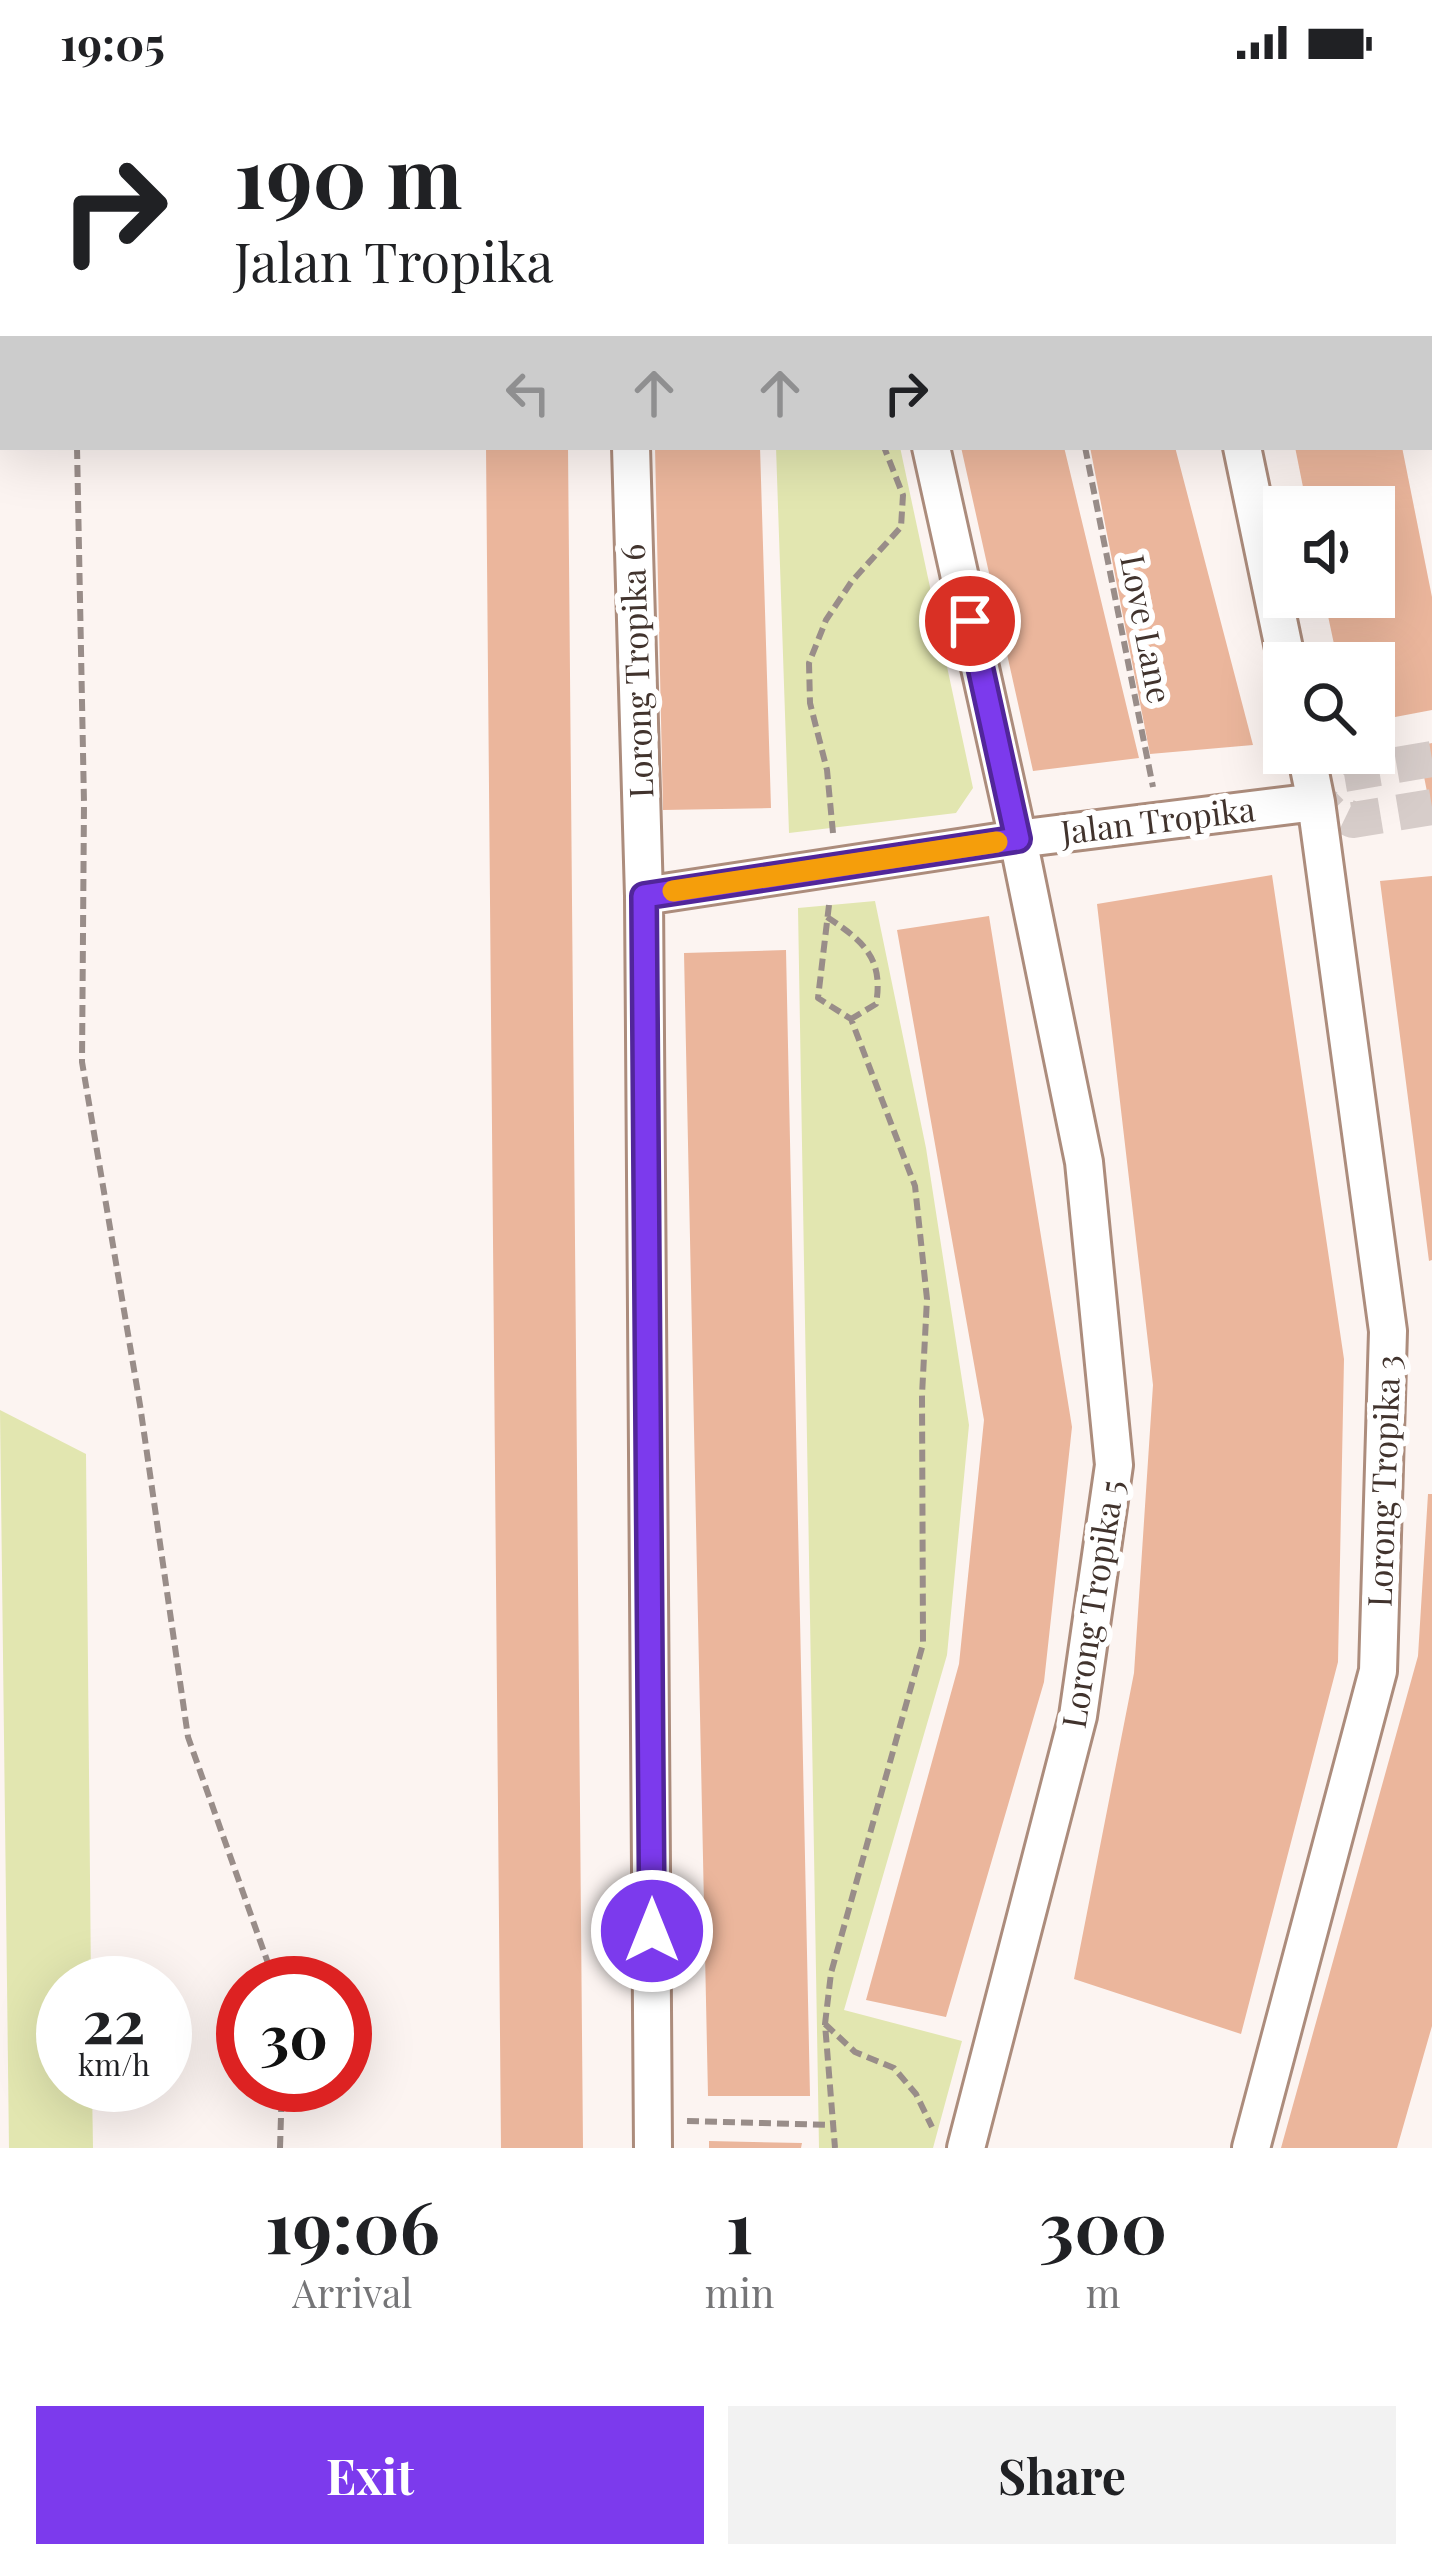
<!DOCTYPE html>
<style>
body{margin:0;font-family:"Playfair Display",serif;background:#f2f2f2;color:#202124;height:100vh;display:flex;flex-direction:column;font-size:45px;white-space:nowrap}
*{box-sizing:border-box;margin:0}
p{font-size:39px;color:#757577}
.icon{flex:none;width:66px;height:66px;fill:none;stroke:currentColor;stroke-width:2;stroke-linecap:round;stroke-linejoin:round}
.map{position:relative;height:2064px;overflow:hidden}
.panel{display:flex;flex-direction:column;background:#fff;flex:1}
.panel>*{flex:none}
.top-card{position:absolute;left:0px;top:0px;width:1434px;height:366px;box-shadow:0 12px 48px #0002;background:#fff;color:#202124;overflow:hidden}
.buttons{position:absolute;left:1263px;top:402px;display:grid;gap:24px}
.buttons a{display:grid;place-items:center;width:132px;height:132px;border-radius:0px;background:#fff;box-shadow:0 12px 48px #0002;font-size:60px}
.speed{position:absolute;left:36px;top:1872px;display:flex;gap:24px;font-size:60px;font-weight:700;text-align:center}
.speed>*{display:grid;place-content:center;width:156px;height:156px;border-radius:50%;background:#fff;box-shadow:0 12px 48px #0002;line-height:1}
.speed small{font-size:30px;font-weight:400}
.speed .limit{border:18px solid #d22;background:#fff;color:#111}
.pin{position:absolute;display:grid;place-items:center;width:102px;height:102px;color:#fff;margin:-51px;border:6px solid #fff;border-radius:50%;box-shadow:0 3px 12px #0007}
.me{position:absolute;width:132px;margin:-66px;rotate:0deg;stroke-linejoin:round;filter:drop-shadow(0 0 9px #0008)}
.turn{display:flex;align-items:center;gap:42px;height:252px;padding:0 36px;font-size:54px}
.turn .icon{width:156px;height:156px;stroke-width:2.5}
.turn b{display:block;font-size:84px;line-height:102px}
.lanes{display:flex;align-items:center;height:114px;padding:0 36px;background:#0003;justify-content:center;gap:60px;direction:ltr}
.lanes .off{opacity:.35}
.eta{display:flex;justify-content:space-evenly;align-items:center;height:204px;text-align:center}
.eta b{font-size:72px;font-weight:700;line-height:84px}
.action{display:flex;gap:24px;margin-top:auto;padding:24px 36px}
.action a{flex:1;height:138px;border-radius:0px;background:#7c3aed;color:#fff;font-size:48px;font-weight:700;line-height:138px;text-align:center}
.action a+a{background:#f2f2f2;color:#202124}
.status{display:flex;justify-content:space-between;align-items:center;height:84px;padding:0 60px;background:#fff;direction:ltr}
.status svg{height:33px;fill:currentColor}
.map>svg:first-child{display:block}
</style>
<div class="status"><b>19:05</b><svg viewBox="0 0 49 12"><path d="M0 12V9h3v3zM5 12V6h3v6zM10 12V3h3v9zM15 12V0h3v12zM26 1h20v11H26zM47 4h2v5h-2z"/></svg></div>
<div class="map">
<svg width="1432" height="2064" viewBox="0 0 1432 2064">
<rect width="100%" height="100%" fill="#fcf4f1"/>
<path fill="#e2e6b0" d="M776 363H900L973 704 956 729 789 749Z
M875 817 926 1064 969 1341 947 1571 844 1926 962 1957 933 2064H819L798 824Z
M0 1326 86 1370 91 1899H63V2001H92L93 2064H9Z"/>
<path fill="#ebb69c" d="M486 363H568L583 2064H501Z
M655 363H760L771 724 663 726Z
M961 363H1064L1139 674 1033 687Z
M1090 363H1175L1253 661 1150 670Z
M1295 363H1402L1432 513V626L1374 637V579H1338L1324 513H1374V423H1307Z
M1432 659V723H1430L1418 662Z
M1272 791 1344 1275 1338 1578 1241 1950 1074 1895 1134 1589 1153 1301 1097 820Z
M1432 792V1176L1429 1177 1380 797Z
M989 832 1072 1343 1044 1598 946 1933 866 1916 959 1580 984 1336 897 846Z
M786 866 810 2012H708L684 869Z
M1428 1410H1432V1942L1397 2064H1281L1418 1572Z
M709 2057 802 2059 801 2064H709Z"/>
<g fill="none" stroke-linecap="round" stroke-linejoin="round">
<path stroke="#d7cdca" stroke-width="36" stroke-dasharray="36 18" stroke-linecap="butt" d="M1432 675 1344 690 1316 718 1353 736 1432 723"/>
<defs>
<path id="minor" d="M621 0V3
M852 0V3
M1166 0V3
M1374 0 1375 3
M1415 0V3
M1431 83 1432 88
M1431 283 1432 288
M631 363 644 812 653 2064
M931 363 1018 755 1084 1078 1114 1381 1078 1632 966 2064
M1242 363 1287 579
M644 812 1018 755 1316 718
M1251 2064 1378 1587 1388 1247 1316 718 1306 669"/>
</defs>
<use href="#minor" stroke="#ac8c7c" stroke-width="42"/>
<path stroke="#998d89" stroke-width="6" stroke-dasharray="12 6" stroke-linecap="butt" d="M67 0 68 3
M999 0 1000 3
M77 363 84 719 82 978 140 1321 188 1653 275 1899
M1085 363 1153 703
M833 749 827 686 810 619 809 579 826 536 852 497 901 443 903 411 884 363
M829 821 818 914 851 935 915 1102 927 1215 922 1311 923 1560 831 1889 825 1940 835 2064
M827 833C863 857 884 874 876 920L851 935
M825 1940 855 1968 894 1984 916 2010 932 2043
M687 2037 836 2041
M280 2064 282 2001"/>
<use href="#minor" stroke="#fff" stroke-width="36"/>
</g>
<g fill="none" stroke-linecap="round" stroke-linejoin="round">
<defs>
<path id="route" d="M652 1847 644 812 1018 755 970 537"/>
</defs>
<use href="#route" stroke="#51269a" stroke-width="30"/>
<use href="#route" stroke="#7c3aed" stroke-width="21"/>
<path stroke="#f59e0b" stroke-width="21" d="M673 807 997 758"/>
</g>
<g text-anchor="middle" stroke-width="12" stroke-linejoin="round" paint-order="stroke">
<g font-size="33" fill="#41332d" stroke="#fff">
<text transform="translate(1146 545) rotate(79)" y="12">Love Lane</text>
<text transform="translate(637 587) rotate(-92)" y="12">Lorong Tropika 6</text>
<text transform="translate(1158 737) rotate(-7)" y="12">Jalan Tropika</text>
<text transform="translate(1384 1397) rotate(-88)" y="12">Lorong Tropika 3</text>
<text transform="translate(1093 1520) rotate(-81)" y="12">Lorong Tropika 5</text>
</g>
</g>
</svg>
<div class="buttons">
<a><svg class="icon" aria-label="sound" viewBox="0 0 24 24"><path d="M4 9h4l5-4v14l-5-4H4zM17 9q2 3 0 6"/></svg></a>
<a><svg class="icon" aria-label="search" viewBox="0 0 24 24"><circle cx="10" cy="10" r="6"/><path d="M15 15l6 6"/></svg></a>
</div>
<div class="speed"><div>22<small>km/h</small></div><div class="limit">30</div></div>
<div class="pin" style="left:970px;top:537px;background:#d93025"><svg class="icon" aria-label="arrive" viewBox="0 0 24 24"><path d="M6 21V4h12l-3 4 3 4H6"/></svg></div>
<svg class="me" style="left:652px;top:1847px" viewBox="-20 -20 40 40"><circle r="17" fill="#7c3aed" stroke="#fff" stroke-width="3"/><path d="M0-11L8 9 0 5-8 9z" fill="#fff"/></svg>
<div class="top-card">
<div class="turn"><svg class="icon" aria-label="right" viewBox="0 0 24 24"><path d="M7 20v-9h11M14 6l5 5-5 5"/></svg><div><b>190 m</b>Jalan Tropika</div></div>
<div class="lanes"><svg class="icon off" aria-label="left" viewBox="0 0 24 24"><path d="M17 20v-9H6M10 6l-5 5 5 5"/></svg><svg class="icon off" aria-label="ahead" viewBox="0 0 24 24"><path d="M12 20V5M6 11l6-6 6 6"/></svg><svg class="icon off" aria-label="ahead" viewBox="0 0 24 24"><path d="M12 20V5M6 11l6-6 6 6"/></svg><svg class="icon" aria-label="right" viewBox="0 0 24 24"><path d="M7 20v-9h11M14 6l5 5-5 5"/></svg></div>
</div>
</div>
<section class="panel">
<div class="eta">
<div><b>19:06</b><p>Arrival</p></div>
<div><b>1</b><p>min</p></div>
<div><b>300</b><p>m</p></div>
</div>
<div class="action"><a>Exit</a><a>Share</a></div>
</section>
